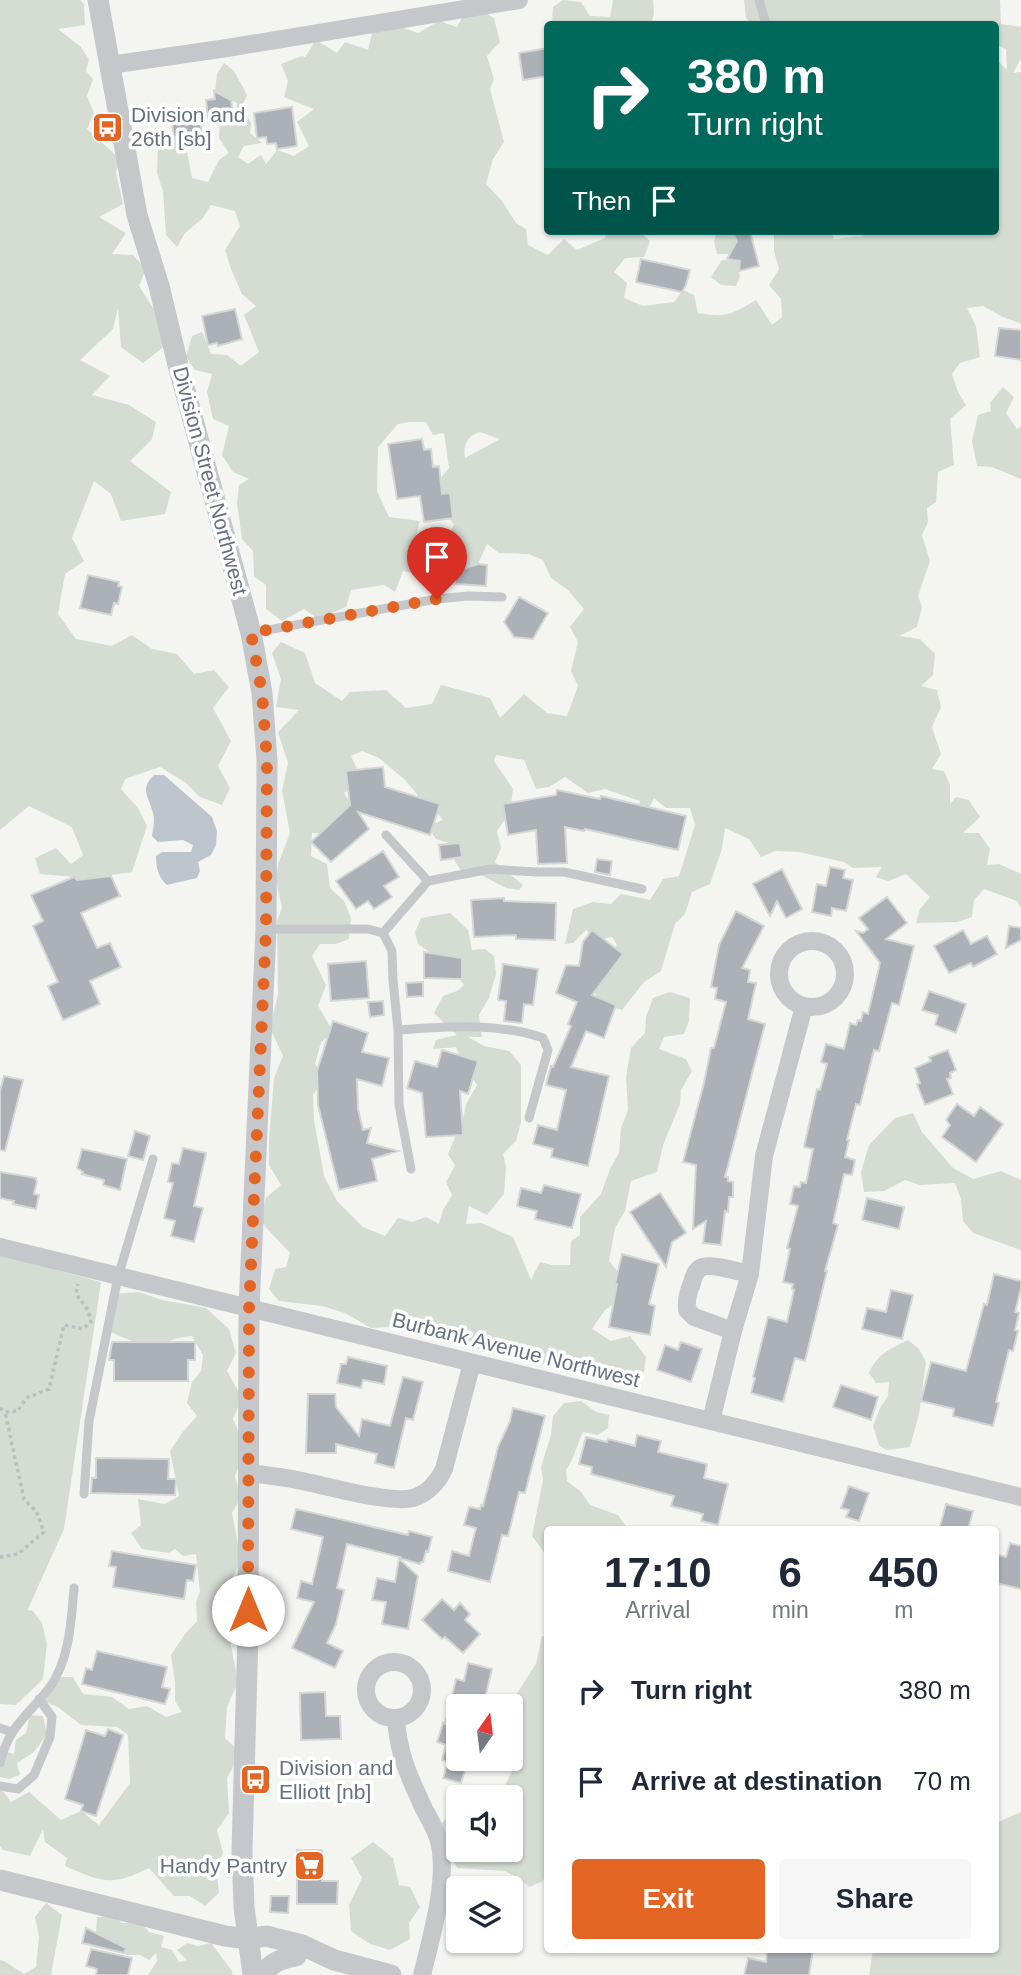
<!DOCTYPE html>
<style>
body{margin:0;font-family:Helvetica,sans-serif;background:#f6f6f7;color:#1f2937;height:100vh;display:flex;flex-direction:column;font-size:26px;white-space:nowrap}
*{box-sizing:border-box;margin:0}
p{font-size:23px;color:#747a83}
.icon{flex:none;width:38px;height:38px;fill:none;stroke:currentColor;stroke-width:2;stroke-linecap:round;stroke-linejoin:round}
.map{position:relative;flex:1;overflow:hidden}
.sheet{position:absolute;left:544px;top:1526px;width:455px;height:427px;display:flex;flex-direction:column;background:#fff;border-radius:7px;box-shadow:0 2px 5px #0004}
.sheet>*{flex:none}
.guide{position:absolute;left:544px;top:21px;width:455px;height:214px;border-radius:7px;box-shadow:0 2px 5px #0004;background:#00695c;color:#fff;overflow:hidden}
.needle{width:46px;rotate:14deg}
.buttons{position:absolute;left:446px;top:1694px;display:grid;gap:14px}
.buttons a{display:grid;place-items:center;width:77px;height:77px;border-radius:7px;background:#fff;box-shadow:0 2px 5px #0004;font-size:35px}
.pin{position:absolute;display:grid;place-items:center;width:60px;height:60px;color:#fff;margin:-72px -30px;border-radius:50% 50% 50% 0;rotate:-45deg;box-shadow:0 0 7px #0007}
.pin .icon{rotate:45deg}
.me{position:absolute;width:77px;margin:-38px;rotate:0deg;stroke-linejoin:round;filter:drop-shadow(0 0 5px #0008)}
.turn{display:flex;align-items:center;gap:24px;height:147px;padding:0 28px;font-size:32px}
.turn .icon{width:91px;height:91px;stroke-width:2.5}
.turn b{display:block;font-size:49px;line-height:60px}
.then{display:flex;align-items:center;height:66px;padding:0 28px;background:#0003;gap:14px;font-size:26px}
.eta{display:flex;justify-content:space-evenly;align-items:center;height:119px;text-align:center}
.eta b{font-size:42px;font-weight:600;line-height:49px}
.cta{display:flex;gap:14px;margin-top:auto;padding:14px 28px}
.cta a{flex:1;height:80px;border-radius:7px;background:#e26524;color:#fff;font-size:28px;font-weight:600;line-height:80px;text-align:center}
.cta a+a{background:#f6f6f7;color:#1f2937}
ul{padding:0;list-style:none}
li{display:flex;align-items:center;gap:21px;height:91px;padding:0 28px}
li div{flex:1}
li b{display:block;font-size:26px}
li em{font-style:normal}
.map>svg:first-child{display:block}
</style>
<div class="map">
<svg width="1021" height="1975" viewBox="0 0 1021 1975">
<rect width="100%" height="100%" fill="#f4f5f1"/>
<path fill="#d5dcd2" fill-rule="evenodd" d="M0 0H80L84 4 85 25 58 29 80 46 89 59 86 71 93 79 87 96 94 113 87 129 120 159 116 173 123 204 99 217 126 233 112 254 133 255 146 269 139 286 155 311 166 345 143 363 121 347 118 308 113 329 80 360 110 376 92 395 129 405 156 422 152 439 130 461 171 492 165 514 121 521 111 494 94 481 72 538 84 561 65 574 58 614 76 639 112 646 132 635 152 649 177 654 194 674 214 670 229 687 213 708 231 741 218 766 230 788 222 805 200 797 186 783 160 767 125 779 121 789 138 808 147 826 132 872 77 880 74 877 40 874 35 858 56 848 71 864 83 855 72 827 29 806 0 830Z
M563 0 581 2 590 16 610 17 613 0H653L654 14 651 24 552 23 553 7Z
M744 0H1000L1001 24 1021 27V58L1013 73 1021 72V324L1003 317 983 306 967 308 976 326 980 357 960 363 952 374 958 392 966 405 950 419 954 465 938 472 936 502 927 508 928 522 922 535 930 561 918 596 922 607 917 627 899 636 920 639 935 654 933 675 921 686 937 690 941 707 932 727 941 754 932 769 944 771 950 785V804L956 797 969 800 980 817 963 833H979L990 849 987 865 999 864 1021 874V908L1017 901 984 889 974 900 972 917 957 922 916 923 920 909 930 897 906 874 888 881 876 877 882 867 853 868 844 862 799 852 775 851 761 857 749 839 725 828 722 849 710 884 692 892 685 914 675 924 661 971 644 982 622 1010 601 1004 593 989 617 945 612 937 598 940 586 930 573 943 565 944 573 909 593 902 611 904 621 894 650 900 663 879 679 876 695 825 690 808H666L654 798 642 822 636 820 640 801 605 789 588 793 565 777 549 787 536 789 524 760 496 755 494 761 513 789 510 812 497 831 501 848 495 862 523 885 519 890 506 888 479 874 465 877 453 858 455 845 436 839 427 826 443 820 434 809 420 806 417 794 405 780 379 758 362 751 351 756 358 771 357 784 344 793 356 811 331 833H312L311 856 327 864 330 888 344 901 351 918 349 939 336 944H320L312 956 326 985 318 1006 334 1033 321 1042 315 1064 324 1078 313 1095 314 1120 324 1176 337 1201 363 1227 385 1236 398 1218 412 1222 426 1217 439 1224 443 1210 452 1195 446 1182 455 1166 448 1154 464 1115 466 1104 477 1085 464 1066 456 1047 433 1049 436 1040 457 1035 434 1013 443 996 457 991 464 985 449 967 454 958 448 955H434L418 944 415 932 421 918 450 913 468 930 472 950 485 949 494 956 496 974 489 998 479 1015 482 1037H468L484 1046 509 1051 521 1065V1122L516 1141 503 1154 506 1167 504 1194 487 1215 469 1206 466 1224 481 1223 513 1237 531 1280 540 1262 552 1265H570L571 1241 580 1235V1217L601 1194 610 1169 619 1153 621 1128 628 1110 626 1077 631 1048 645 1033 646 1017 653 998 670 992 690 998 689 1021 684 1034 664 1037 659 1049 686 1059 692 1071 681 1090 680 1104 663 1145 657 1172 631 1181 625 1211 615 1228 609 1261 625 1281 621 1299 605 1310 592 1329 611 1341 630 1336 646 1357 644 1372 621 1379 562 1367 530 1362 493 1354 438 1334H410L390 1327 371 1328 345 1313 322 1306 279 1301 269 1289 275 1269 286 1267 290 1253 260 1221 266 1198 281 1185 269 1165V1140L274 1078 283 1056 270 1028 278 994 277 921 282 908 276 880 278 864 290 833 282 791 288 763 278 732 299 710 276 707 281 679 272 653 281 642 305 653 315 683 342 701 350 692 386 690 406 708 432 704 441 685 490 698 500 718 524 694 547 713 567 716 578 686 571 671 578 642 570 627 584 609 568 590 551 578 543 560 528 554 499 553 487 544 478 564 450 573 432 577 403 571 395 592 384 585 351 590 346 607 318 619 304 609 282 621 266 609V585L254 576 253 551 242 539 237 503 239 485 249 479 233 472 222 455 229 426 213 419 207 392 212 374 195 370 186 357 192 336 202 332 211 354 227 355 241 366 259 352 244 315 256 306 242 294 231 269 225 250 240 226 235 211 211 205 202 219 185 233 177 247 166 235 163 191 157 173 158 145 183 131 192 178 208 182 219 160 229 153 219 138 220 118 236 115 237 103 215 92 217 74 224 63 234 71 247 95 242 106 251 123 250 133 262 143 244 146 238 157 248 164 261 155 266 164 277 150 294 156 309 146 297 122 314 109 284 97 288 81 281 64 302 56 305 57 316 40 337 53 345 42 368 50 372 33 379 19 418 33 439 21 457 27 470 3 494 18 500 42 487 56 494 79 490 89 504 142 493 159 486 184 502 201 516 223 526 229 528 245 548 255 564 239 577 250 605 238 607 231H639L650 241 644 257 625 258 614 272 627 283 624 298 643 306 674 302 683 290 694 295 698 313C726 318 731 315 756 300L772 325 782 317 781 299 769 285 779 269 774 251V231H832L834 239 862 236 863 231H996V116H998L996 109V59L1007 70 1006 49 996 45V24H751L746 18ZM410 422H426L433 435 444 433 449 468 438 481 440 509 454 524 446 541 415 539 420 521 389 517 377 491 378 447 398 424ZM480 432 500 439 465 458C463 445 467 436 480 432Z
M721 231H732L737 241 729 254H717L714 242 716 234Z
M722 260 740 261 739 271 740 277 736 286 721 285 711 277Z
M1003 387 1014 397 1006 413 1017 429 1021 426V479L992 467 977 466 972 441 978 415 991 411 990 403Z
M913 1113 922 1132 953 1168 973 1179 1001 1171 1021 1180V1250L973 1233 963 1221 961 1199 955 1183 920 1185 905 1180 884 1191 864 1192 861 1172 869 1145 895 1118Z
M0 1255 101 1282 64 1529 28 1609 29 1611 32 1610 42 1623 47 1644 43 1679 16 1705 0 1704Z
M139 1292 162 1300 206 1308 229 1329 236 1353 227 1371 242 1398 233 1419 246 1448 235 1476 241 1497 232 1513 241 1560 229 1585 232 1610 228 1630 238 1682 227 1707 225 1738 241 1753 227 1778 229 1813 217 1830 223 1853 216 1868 219 1893 205 1906 190 1896H174L149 1868C111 1887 102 1882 65 1866L67 1858 45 1842 43 1829 30 1856 3 1850 0 1846V1787L11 1802 29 1792 61 1820 81 1811 99 1825 130 1783 128 1735 117 1727 81 1725 58 1707 45 1702 58 1677H73L83 1694 112 1697 129 1709 147 1706 166 1717 182 1712 175 1701V1682L171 1655 185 1634 197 1621 196 1602 200 1592 196 1554 183 1556 175 1549 169 1553 142 1549 131 1533 141 1525 138 1499 165 1504 179 1496 170 1451 182 1433 197 1416 187 1403 192 1382 201 1371 203 1355 192 1336 178 1338 149 1347C134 1341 117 1337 104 1327L110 1294Z
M908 1340 919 1349 926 1362 919 1414 910 1447 886 1450 879 1445 873 1426 881 1406 888 1396 889 1382 876 1383 869 1373C877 1354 890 1349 908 1340Z
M581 1401 596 1412 609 1415 608 1428 598 1435 583 1432C576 1446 575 1458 566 1470L567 1481 581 1492 590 1505 618 1515 628 1529 548 1530V1558L532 1536 543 1480 541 1467 551 1435 553 1416 564 1403Z
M542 1636H548V1875L541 1882 529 1887 520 1879 505 1871 457 1868 445 1839 442 1823 458 1808V1850H511V1797H487L506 1784 514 1766 511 1715 517 1693 536 1664Z
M30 1715 43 1716 47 1734 34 1752 17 1763 20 1775 9 1779 0 1777V1750L14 1754 16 1740 26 1733Z
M1021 1812V1975H869L873 1950H996V1823Z
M373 1842 393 1858 399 1885 410 1887 420 1907 409 1923 410 1939 390 1950 370 1944 351 1931 349 1905 362 1878 351 1858Z
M46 1903 62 1915 51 1975H0V1960L4 1961 24 1974 36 1967 39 1937 35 1917Z
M97 1917H114L122 1923H141L149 1932 164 1936 161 1947 172 1950 179 1962 187 1960 177 1950 187 1943 198 1946 211 1943 232 1971 233 1975H148L157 1961 156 1953 149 1960 140 1955H127L119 1947 107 1945 102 1936 96 1933Z"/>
<path fill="#bdc6cd" d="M154 775H164L212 817 217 831 216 845 211 855 198 862 200 871 197 878 167 885C158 877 156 867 156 856L162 852H191L193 845 183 840 158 842 152 836C153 829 155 820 153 813 149 796 139 790 154 775Z"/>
<path fill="#abb1b7" stroke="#d6d6d4" stroke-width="2" d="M548 48V76L523 80 519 53Z
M214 91 231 100 233 116 208 118 206 100 215 99Z
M292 107 297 146 277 149 276 143 267 144 266 137 257 138 254 113Z
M199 109 202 134 174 137 170 112Z
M732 231H750L759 266 739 271 740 261 727 259 737 241Z
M641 259 690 270 686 285 682 292 636 282Z
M235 309 242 339 218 346 217 343 208 345 202 316Z
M999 328 1021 330V360L995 356Z
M422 439 424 450 431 449 433 467 439 466 442 494 450 493 453 518 424 522 420 496 397 499 388 444Z
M478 564 487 565 486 586 455 584 456 571Z
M88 575 119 582 118 586 122 587 118 604 114 603 111 615 80 608Z
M519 597 548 613 533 639 514 637 504 622Z
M383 767 385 787 440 804 430 835 358 812 369 829 331 862 311 842 350 805 346 771Z
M557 790 600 799 601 796 686 816 678 850 585 829 584 831 565 827 567 863 538 864 536 830 508 835 503 804 556 795Z
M460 843 462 857 441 860 439 845Z
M383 851 399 877 384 886 392 897 374 909 368 901 356 909 336 881Z
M597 859 612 861 610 875 595 872Z
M830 867 845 870 843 878 853 880 846 911 832 908 831 916 812 912 817 884 826 886Z
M782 869 802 909 786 918 777 901 770 916 753 884Z
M111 876 120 896 81 913 97 948 110 943 121 967 90 981 100 1004 63 1020 48 986 58 982 33 926 43 921 31 895 74 877 77 880Z
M887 897 907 923 886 939 914 946 899 1005 892 1003 879 1051 874 1050 860 1105 856 1104 847 1140H849L845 1157 855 1160 852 1175 844 1174 833 1223 838 1225 825 1271H827L805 1361 795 1358 783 1402 751 1393 755 1378 753 1377 768 1317 787 1322 794 1290 792 1289 793 1284 783 1282 790 1249 787 1248 798 1206 790 1204 794 1186 800 1187 801 1182 806 1183 813 1149 804 1147 817 1089 820 1090 827 1064 821 1062 826 1044 844 1049 850 1023 856 1025 858 1020 861 1021 863 1012 868 1014 880 963 856 931 863 933 868 929 859 918Z
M504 898V901L556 903 555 940 516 939V935L474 937 471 900Z
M736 911 764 926 742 968 750 970 748 982 756 983 748 1019 765 1024 725 1177H728V1181L733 1182V1197H729L728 1212 725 1211 721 1245 703 1243 706 1221 693 1229 696 1165 683 1162 704 1083 711 1048H714L726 1002 715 999 717 988 711 987 719 945Z
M1009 926 1021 928V940L1006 948Z
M592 930 623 954 592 995 616 1005 604 1038 586 1031 571 1067 609 1076 588 1166 551 1157 553 1149 533 1144 538 1125 557 1130 566 1090 546 1085 551 1066 553 1067 571 1026 568 1024 577 1002 556 993 566 965 579 966 583 942Z
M963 930 971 944 987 936 997 954 973 967 971 963 949 973 934 946Z
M424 952 462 958V979L424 978Z
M366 961 369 998 331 1001 328 964Z
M503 964 538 969 533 1005 524 1004 522 1023 504 1021 506 1001 498 1000Z
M423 982V996L407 997 406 983Z
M929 991 966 1004 956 1033 935 1025 938 1015 922 1010Z
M383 1001 384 1015 370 1017 368 1002Z
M333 1021 368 1033 362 1052 389 1058 382 1086 357 1079 358 1109 363 1130 371 1128 367 1143 398 1151 372 1159 377 1181 339 1190 318 1105 317 1071Z
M442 1050 478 1061 468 1094 460 1091 463 1135 426 1137 422 1093 407 1088 415 1061 437 1067Z
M948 1050 956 1070 950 1073 951 1078 947 1079 953 1094 925 1105 917 1084 920 1083 915 1068 931 1061 929 1057Z
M4 1076 23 1080 5 1151 0 1150V1091Z
M957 1104 974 1116 980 1107 1003 1124 976 1162 942 1137 950 1125 946 1120Z
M135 1131 150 1136 143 1160 128 1156Z
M183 1148 206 1153 194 1206 203 1208 194 1242 171 1236 175 1221 164 1218 173 1183 168 1182 172 1163 179 1164Z
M82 1149 127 1159 120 1190 103 1185 104 1180 82 1174 83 1172 77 1168Z
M0 1172 36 1178V1180L37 1181 34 1194 39 1195 36 1209 13 1204 14 1201 0 1198Z
M544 1185 581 1194 572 1228 535 1219 537 1211 517 1206 521 1188 541 1193Z
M660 1193 686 1233 672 1242 666 1267 630 1212Z
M867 1198 904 1207 899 1229 862 1220Z
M622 1254 659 1264 649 1304 655 1306 650 1335 609 1327 617 1284H615Z
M994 1274 1021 1281V1288L1015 1312 1019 1313 1015 1330 1018 1331 1013 1351 1009 1350 996 1402 999 1403 993 1426 953 1416 954 1409 921 1401 931 1362 966 1371 984 1304 987 1305Z
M891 1290 913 1295 902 1339 862 1329 867 1308 886 1312Z
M112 1342H195V1360H188V1381H114V1360H109Z
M681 1342 702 1349 691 1382 657 1370 665 1345 678 1350Z
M348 1357 387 1366 384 1384 363 1380 361 1388 337 1383 341 1364H346Z
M403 1377 423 1382 413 1420 406 1418 394 1468 375 1463 377 1454 336 1444V1453H306L308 1394H335L336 1407 359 1436 362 1419 390 1426Z
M841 1385 878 1397 871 1420 833 1407Z
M513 1408 545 1416 525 1493 519 1492 508 1536 502 1535 490 1582 448 1571 452 1551 469 1556 476 1528 464 1525 469 1507 480 1509 481 1505 483 1506 498 1447 510 1421Z
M637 1435 661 1441 658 1452 707 1464 704 1478 728 1484 718 1525 701 1521 703 1514 671 1506 674 1496 591 1474 592 1467 579 1464 586 1437 607 1442 608 1439 635 1446Z
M96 1458 169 1459 168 1479H176L175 1495 91 1493 92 1478H96Z
M849 1486 869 1493 859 1521 846 1517 849 1510 841 1508Z
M946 1504 973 1511 968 1530H939Z
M296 1509 408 1535 409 1531 432 1537 428 1552 426 1551 423 1562H421L420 1564 399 1558 400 1557 347 1544 337 1588 344 1590 336 1624 327 1643 343 1651 335 1668 292 1648 314 1602 297 1598 301 1581 312 1584 323 1537 291 1529Z
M1010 1543 1021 1546V1589L996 1583V1554L1006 1557Z
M112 1551 196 1565 193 1581 187 1580 184 1599 113 1587 116 1567 109 1566Z
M399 1559 418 1576 408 1629 382 1624 386 1602 372 1600 377 1578 395 1582Z
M442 1599 454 1610 460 1603 470 1614 465 1620 480 1634 463 1653 445 1637 442 1639 422 1620Z
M97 1651 167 1667 162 1687 170 1689 165 1704 82 1684 86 1668 92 1670Z
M468 1663 492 1669 483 1706H458V1759H469L461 1783 443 1778 448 1762 442 1760 446 1745 437 1742 443 1723 445 1724 456 1679 464 1681Z
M325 1692 326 1716H340L341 1739 301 1740 300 1693Z
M108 1729 123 1735 96 1816 81 1811 83 1805 65 1799 86 1730 105 1736Z
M297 1850H322V1881H338L337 1904H297Z
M271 1896H289L288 1913 270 1912Z
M86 1928 126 1948 124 1953 82 1943Z
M91 1949 132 1958 128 1975H96L97 1969 86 1966Z
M767 1950H813L809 1975H744L748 1958 766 1962Z"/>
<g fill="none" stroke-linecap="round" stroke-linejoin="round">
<path stroke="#bcbec0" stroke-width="3.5" stroke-dasharray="3.5 3.5" stroke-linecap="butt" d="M0 1408 5 1412 18 1411 26 1398 49 1389 64 1325 83 1329 91 1322 88 1310 76 1294 78 1284
M0 1557 18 1554 44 1532 36 1511 24 1499 5 1412"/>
<path stroke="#c5c7cb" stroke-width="9" d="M759 0 766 24
M251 633 437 599 468 596 502 597
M386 835 428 881 490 869 536 872H564L642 889
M266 929H368L383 933 392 951 393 980 398 1030 399 1105 411 1169
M383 933 428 881
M398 1030C446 1027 497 1022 543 1038L548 1050 529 1118
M84 1494 89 1421 118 1277 153 1159
M0 1728 12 1732
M0 1763C9 1725 29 1715 50 1687 70 1658 71 1622 74 1588
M0 1786 18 1789 34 1775 50 1737 52 1717 39 1699"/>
<path stroke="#c5c7cb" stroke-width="18" d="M110 65 227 48 519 0
M779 974a33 33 0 1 1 66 0a33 33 0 1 1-66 0Z
M0 1247 1021 1497
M733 1331 694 1317 687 1310C686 1300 688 1292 692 1283 693 1278 696 1271 700 1268 709 1262 739 1272 750 1274
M711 1421 733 1331 750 1274 764 1156 804 1006
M248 1473C266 1475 284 1477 302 1481 327 1486 390 1504 413 1498 427 1494 438 1482 444 1469L472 1363
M366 1690a28 28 0 1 1 56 0a28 28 0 1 1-56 0Z
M396 1718C398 1754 409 1776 424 1809 429 1818 435 1828 438 1838 450 1875 431 1938 422 1975"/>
<path stroke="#c5c7cb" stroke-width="21" d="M98 0 137 215 159 286 178 365 251 633 262 693 267 760 266 929 249 1309 248 1633 242 1851 244 1907 253 1975
M0 1880 225 1936 248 1939 266 1936 302 1945 334 1960 391 1975
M264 1975C269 1962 284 1958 296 1956"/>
</g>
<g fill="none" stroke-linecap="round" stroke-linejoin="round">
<path stroke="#e26524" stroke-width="12" stroke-dasharray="0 21.6" d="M248 1610 249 1309 266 929 267 760 262 693 251 633 437 599"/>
</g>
<defs>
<symbol id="bus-square" viewBox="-11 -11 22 22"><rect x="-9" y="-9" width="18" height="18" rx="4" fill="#e26524" stroke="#fff"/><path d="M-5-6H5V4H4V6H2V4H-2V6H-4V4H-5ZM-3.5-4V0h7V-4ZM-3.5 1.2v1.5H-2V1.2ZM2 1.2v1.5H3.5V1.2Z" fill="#fff"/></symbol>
<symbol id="supermarket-square" viewBox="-11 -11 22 22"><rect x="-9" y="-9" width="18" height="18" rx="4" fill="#e26524" stroke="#fff"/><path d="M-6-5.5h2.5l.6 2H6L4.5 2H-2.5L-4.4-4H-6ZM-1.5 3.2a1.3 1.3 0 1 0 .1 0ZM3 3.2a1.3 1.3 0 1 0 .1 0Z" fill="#fff"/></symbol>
</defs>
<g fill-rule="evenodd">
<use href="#bus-square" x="90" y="110" width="35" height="35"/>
<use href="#bus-square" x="238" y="1762" width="35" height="35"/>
<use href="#supermarket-square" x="292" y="1848" width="35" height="35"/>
</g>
<g text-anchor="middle" stroke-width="7" stroke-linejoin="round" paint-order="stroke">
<g font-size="21" fill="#647182" stroke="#fff" text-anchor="start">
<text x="131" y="122">Division and<tspan x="131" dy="24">26th [sb]</tspan></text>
<text x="279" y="1775">Division and<tspan x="279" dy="24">Elliott [nb]</tspan></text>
<text x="287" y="1873" text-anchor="end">Handy Pantry</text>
</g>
<g font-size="21" fill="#647182" stroke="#fff">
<text transform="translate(210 481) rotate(75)" y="7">Division Street Northwest</text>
<text transform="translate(516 1350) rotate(14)" y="7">Burbank Avenue Northwest</text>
</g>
</g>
</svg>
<div class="buttons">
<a><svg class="needle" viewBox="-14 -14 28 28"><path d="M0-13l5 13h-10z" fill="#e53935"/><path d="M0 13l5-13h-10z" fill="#747a83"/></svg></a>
<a><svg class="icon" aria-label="sound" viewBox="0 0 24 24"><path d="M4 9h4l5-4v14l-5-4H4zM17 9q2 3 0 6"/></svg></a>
<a><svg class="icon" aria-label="layers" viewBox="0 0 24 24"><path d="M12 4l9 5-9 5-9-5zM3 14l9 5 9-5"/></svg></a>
</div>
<div class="pin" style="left:437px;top:599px;background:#d93025"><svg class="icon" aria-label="arrive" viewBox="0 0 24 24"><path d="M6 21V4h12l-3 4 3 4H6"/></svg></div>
<svg class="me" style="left:248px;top:1610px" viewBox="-20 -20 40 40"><circle r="19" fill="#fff"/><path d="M0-13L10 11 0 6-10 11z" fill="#e26524"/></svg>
<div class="guide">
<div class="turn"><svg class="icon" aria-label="right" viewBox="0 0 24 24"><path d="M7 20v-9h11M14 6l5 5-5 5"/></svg><div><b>380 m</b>Turn right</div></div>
<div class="then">Then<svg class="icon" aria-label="arrive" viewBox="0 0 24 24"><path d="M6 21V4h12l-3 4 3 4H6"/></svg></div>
</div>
<section class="sheet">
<div class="eta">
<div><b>17:10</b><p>Arrival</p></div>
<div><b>6</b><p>min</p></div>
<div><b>450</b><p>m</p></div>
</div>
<ul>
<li><svg class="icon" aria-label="right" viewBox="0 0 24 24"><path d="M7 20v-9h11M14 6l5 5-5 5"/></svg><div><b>Turn right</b></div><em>380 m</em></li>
<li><svg class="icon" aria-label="arrive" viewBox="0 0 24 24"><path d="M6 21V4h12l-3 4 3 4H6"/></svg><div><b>Arrive at destination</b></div><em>70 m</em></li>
</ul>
<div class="cta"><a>Exit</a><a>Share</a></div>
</section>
</div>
